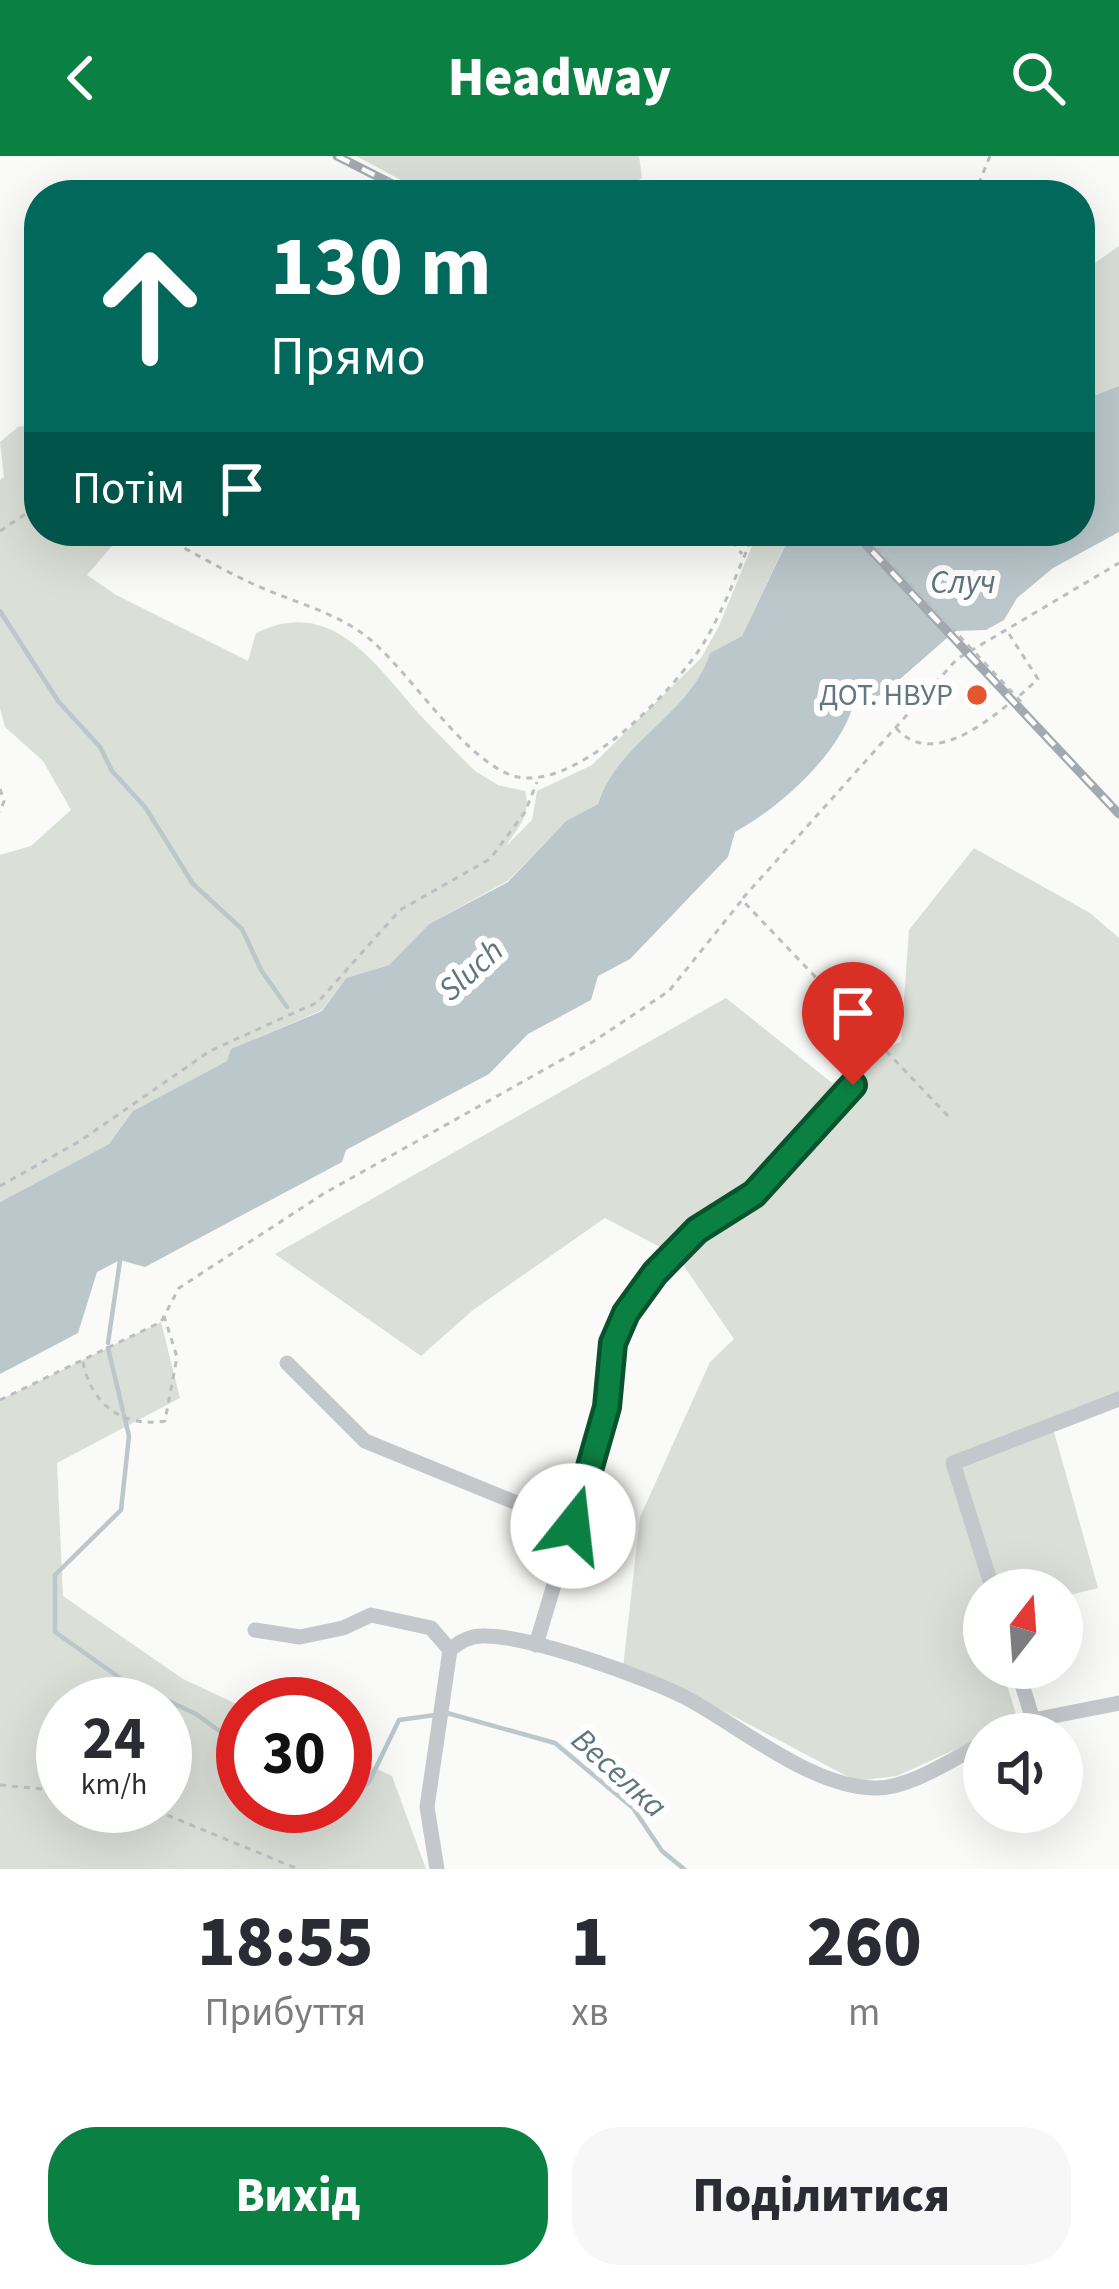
<!DOCTYPE html>
<html lang="uk">
<meta charset="utf-8">
<style>
body{margin:0;font-family:"Source Sans 3",sans-serif;background:#f7f7f7;color:#2b2b33;height:100vh;display:flex;flex-direction:column;font-size:45px;white-space:nowrap}
*{box-sizing:border-box;margin:0}
p{font-size:39px;color:#7c7c81}
.icon{flex:none;width:66px;height:66px;fill:none;stroke:currentColor;stroke-width:2;stroke-linecap:round;stroke-linejoin:round}
.map{position:relative;height:1713px;overflow:hidden}
.sheet{display:flex;flex-direction:column;background:#fff;flex:1}
.sheet>*{flex:none}
.hud{position:absolute;left:24px;top:24px;width:1071px;height:366px;border-radius:48px;box-shadow:0 12px 48px #0002;background:#00695c;color:#fff;overflow:hidden}
.needle{width:78px;rotate:17deg}
.tools{position:absolute;left:963px;top:1413px;display:grid;gap:24px}
.tools a{display:grid;place-items:center;width:120px;height:120px;border-radius:50%;background:#fff;box-shadow:0 12px 48px #0002;font-size:60px}
.speed{position:absolute;left:36px;top:1521px;display:flex;gap:24px;font-size:60px;font-weight:700;text-align:center}
.speed>*{display:grid;place-content:center;width:156px;height:156px;border-radius:50%;background:#fff;box-shadow:0 12px 48px #0002;line-height:1}
.speed small{font-size:30px;font-weight:400}
.speed .limit{border:18px solid #d22;background:#fff;color:#111}
.pin{position:absolute;display:grid;place-items:center;width:102px;height:102px;color:#fff;margin:-123px -51px;border-radius:50% 50% 50% 0;rotate:-45deg;box-shadow:0 0 12px #0007}
.pin .icon{rotate:45deg}
.me{position:absolute;width:132px;margin:-66px;rotate:16deg;stroke-linejoin:round;filter:drop-shadow(0 0 9px #0008)}
.turn{display:flex;align-items:center;gap:42px;height:252px;padding:0 48px;font-size:54px}
.turn .icon{width:156px;height:156px;stroke-width:2.5}
.turn b{display:block;font-size:84px;line-height:102px}
.then{display:flex;align-items:center;height:114px;padding:0 48px;background:#0003;gap:24px;font-size:45px}
.eta{display:flex;justify-content:space-evenly;align-items:center;height:204px;text-align:center}
.eta b{font-size:72px;font-weight:800;line-height:84px}
.cta{display:flex;gap:24px;margin-top:auto;padding:24px 48px}
.cta a{flex:1;height:138px;border-radius:48px;background:#0b8043;color:#fff;font-size:48px;font-weight:800;line-height:138px;text-align:center}
.cta a+a{background:#f7f7f7;color:#2b2b33}
header{display:flex;justify-content:space-between;align-items:center;height:156px;padding:0 48px;background:#0b8043;color:#fff;font-size:54px;font-weight:800}
.map>svg:first-child{display:block}
</style>
<header><svg class="icon" aria-label="back" viewBox="0 0 24 24"><path d="M15 5l-7 7 7 7"/></svg>Headway<svg class="icon" aria-label="search" viewBox="0 0 24 24"><circle cx="10" cy="10" r="6"/><path d="M15 15l6 6"/></svg></header>
<div class="map">
<svg width="1119" height="1713" viewBox="0 0 1119 1713">
<rect width="100%" height="100%" fill="#fafaf8"/>
<path fill="#dadfd7" fill-rule="evenodd" d="M356 0H639L642 22 609 39H429Z
M1119 90V230L1080 245V110L1086 125 1092 109Z
M39 217V375H125L87 419 116 439 248 505 256 477C333 439 376 510 422 561 439 579 457 597 475 615L498 629 525 635C532 660 517 672 506 690L532 664 537 635 592 609 701 502 719 470 758 375 790 378 742 480 710 497C691 558 617 586 598 648L566 665 509 724 429 768 389 809 346 822 322 854 232 893 227 905 133 955 109 988 0 1046V699L31 690 71 654 43 605 5 571 0 552V324L4 321 0 286 18 271 37 267 30 249Z
M974 692 1090 757 1119 782V1239L1051 1265 1098 1432 1062 1441V1434H984V1512H1002L1018 1565 897 1620 856 1625 720 1553 623 1512 640 1361 710 1206 734 1183 677 1100 605 1062 473 1154 421 1200 275 1098 726 842 832 927 901 885 909 774Z
M161 1166 180 1242 57 1307 63 1440 183 1523 243 1551V1650H345V1598L392 1620 426 1713H0V1244ZM63 1548H165V1650H63Z"/>
<path fill="#bbc7cb" d="M1119 230V376L1053 412 1017 442 1004 464 986 474 955 475 884 537 852 553C837 600 778 653 735 676L728 701 630 803 598 820 591 844 528 878 489 918 346 994 342 1006 145 1111 120 1104 97 1116 78 1177 0 1218V1046L109 988 133 955 227 905 231 893 322 855 346 822 389 809 429 768 508 726 566 665 598 648C617 586 691 558 710 497L742 480 792 375H1080V245Z"/>
<g fill="none" stroke-linecap="round" stroke-linejoin="round">
<path stroke="#bbc7cb" stroke-width="4.5" d="M0 455 58 545 100 591 112 615 145 651 193 728 242 773 261 814 287 851
M108 1187 121 1098
M108 1192 123 1255
M124 1259 129 1280 121 1354 55 1419V1476L120 1522 196 1558 243 1592
M447 1557 555 1587 633 1652 662 1695 684 1713
M345 1645 369 1626 399 1564 435 1559
M326 1650 333 1655 339 1650"/>
<path stroke="#bbbfc2" stroke-width="3" stroke-dasharray="6 6" stroke-linecap="butt" d="M974 39 990 0
M0 375 39 349
M153 375C185 392 217 411 249 426 290 446 337 455 372 485 413 521 460 597 508 618 569 645 678 532 706 483 726 449 739 411 755 375
M698 375 716 384 734 387 742 398
M1009 478 1038 523 1017 542
M896 572C929 610 981 571 1011 546
M0 633 4 645 0 656
M743 742 957 503 1119 407
M0 1030 80 985 210 895 318 846 400 754 490 703 525 656 537 626
M83 1206C91 1247 121 1272 165 1265L177 1201 164 1160
M0 1244 161 1166 179 1132 323 1038 588 889 669 835 742 744 950 962
M0 1629 63 1635
M145 1650 298 1713"/>
<path stroke="#c3c8cc" stroke-width="15" d="M287 1207 365 1285 573 1370
M993 1434 953 1307 1119 1243
M255 1474 300 1481 343 1472 371 1459 431 1472 450 1494C459 1486 469 1480 482 1480 526 1478 653 1523 692 1545 744 1574 813 1631 874 1632 910 1633 952 1603 984 1587
M536 1489 607 1251 613 1187 626 1157 655 1116 697 1074 754 1038 853 929
M1017 1512 1033 1564
M1004 1578 1033 1564 1119 1547
M437 1713 427 1651 450 1494"/>
<defs>
<path id="rail" d="M337 0 414 39
M853 375 1119 658"/>
</defs>
<use href="#rail" stroke="#a2aab0" stroke-width="9"/>
<use href="#rail" stroke="#fff" stroke-width="4.5" stroke-dasharray="14" stroke-linecap="butt"/>
<path stroke="#bbbfc2" stroke-width="3" stroke-dasharray="6 6" stroke-linecap="butt" d="M861 375 1024 549"/>
</g>
<g fill="none" stroke-linecap="round" stroke-linejoin="round">
<defs>
<path id="route" d="M573 1370 607 1251 613 1187 626 1157 655 1117 697 1074 754 1038 853 929"/>
</defs>
<use href="#route" stroke="#07532c" stroke-width="30"/>
<use href="#route" stroke="#0b8043" stroke-width="21"/>
</g>
<circle fill="#e4572e" stroke="#fff" stroke-width="4.5" cx="977" cy="539" r="12"/>
<g text-anchor="middle" stroke-width="12" stroke-linejoin="round" paint-order="stroke">
<g font-size="30" fill="#657683" stroke="#fff" text-anchor="end">
<text x="953" y="549">ДОТ. НВУР</text>
</g>
<g font-size="33" font-style="italic" fill="#60757c" stroke="#fff">
<text x="963" y="437">Случ</text>
<text transform="translate(470 813) rotate(-42)" y="12">Sluch</text>
<text transform="translate(620 1616) rotate(42)" y="12">Веселка</text>
</g>
</g>
</svg>
<div class="tools">
<a><svg class="needle" viewBox="-14 -14 28 28"><path d="M0-13l5 13h-10z" fill="#e53935"/><path d="M0 13l5-13h-10z" fill="#7c7c81"/></svg></a>
<a><svg class="icon" aria-label="sound" viewBox="0 0 24 24"><path d="M4 9h4l5-4v14l-5-4H4zM17 9q2 3 0 6"/></svg></a>
</div>
<div class="speed"><div>24<small>km/h</small></div><div class="limit">30</div></div>
<div class="pin" style="left:853px;top:929px;background:#d93025"><svg class="icon" aria-label="arrive" viewBox="0 0 24 24"><path d="M6 21V4h12l-3 4 3 4H6"/></svg></div>
<svg class="me" style="left:573px;top:1370px" viewBox="-20 -20 40 40"><circle r="19" fill="#fff"/><path d="M0-13L10 11 0 6-10 11z" fill="#0b8043"/></svg>
<div class="hud">
<div class="turn"><svg class="icon" aria-label="ahead" viewBox="0 0 24 24"><path d="M12 20V5M6 11l6-6 6 6"/></svg><div><b>130 m</b>Прямо</div></div>
<div class="then">Потім<svg class="icon" aria-label="arrive" viewBox="0 0 24 24"><path d="M6 21V4h12l-3 4 3 4H6"/></svg></div>
</div>
</div>
<section class="sheet">
<div class="eta">
<div><b>18:55</b><p>Прибуття</p></div>
<div><b>1</b><p>хв</p></div>
<div><b>260</b><p>m</p></div>
</div>
<div class="cta"><a>Вихід</a><a>Поділитися</a></div>
</section>
